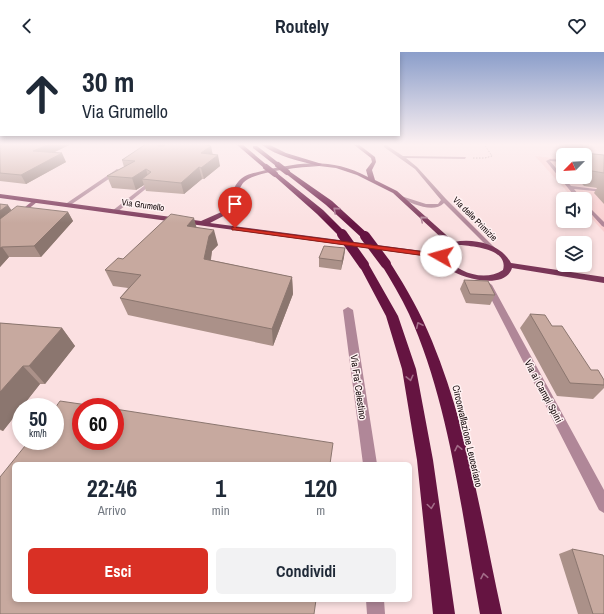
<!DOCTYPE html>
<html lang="it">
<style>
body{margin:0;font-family:"Archivo Narrow",sans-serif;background:#f2f2f3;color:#1f2937;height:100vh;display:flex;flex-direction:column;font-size:15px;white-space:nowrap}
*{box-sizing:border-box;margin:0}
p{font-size:13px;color:#747a83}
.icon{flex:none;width:22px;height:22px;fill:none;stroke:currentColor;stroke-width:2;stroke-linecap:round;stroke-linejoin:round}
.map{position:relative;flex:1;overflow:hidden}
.panel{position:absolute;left:12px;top:410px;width:400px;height:140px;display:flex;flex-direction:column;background:#fff;border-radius:6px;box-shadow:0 2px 6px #0003}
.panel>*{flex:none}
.banner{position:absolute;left:0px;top:0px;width:400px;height:84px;box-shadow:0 2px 6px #0003;background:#fff;color:#1f2937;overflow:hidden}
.needle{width:26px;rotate:246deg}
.controls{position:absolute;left:556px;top:96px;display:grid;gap:8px}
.controls a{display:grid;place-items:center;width:36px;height:36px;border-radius:6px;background:#fff;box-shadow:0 2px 6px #0003;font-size:20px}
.speed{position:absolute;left:12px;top:346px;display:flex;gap:8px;font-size:20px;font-weight:700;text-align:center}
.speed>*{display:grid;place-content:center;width:52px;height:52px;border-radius:50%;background:#fff;box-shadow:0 2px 6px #0003;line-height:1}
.speed small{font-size:10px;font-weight:400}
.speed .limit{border:6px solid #d22;background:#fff;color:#111}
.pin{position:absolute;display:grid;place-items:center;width:34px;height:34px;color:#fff;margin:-41px -17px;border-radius:50% 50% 50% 0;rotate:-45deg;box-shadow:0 0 4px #0007}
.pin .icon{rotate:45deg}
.me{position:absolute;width:44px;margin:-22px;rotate:277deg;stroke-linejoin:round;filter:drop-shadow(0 0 3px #0008)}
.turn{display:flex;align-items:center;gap:14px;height:84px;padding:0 16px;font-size:18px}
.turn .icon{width:52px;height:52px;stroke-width:2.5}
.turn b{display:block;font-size:28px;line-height:34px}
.eta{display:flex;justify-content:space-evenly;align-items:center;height:68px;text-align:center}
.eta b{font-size:24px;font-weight:700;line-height:28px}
.button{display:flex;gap:8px;margin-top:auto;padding:8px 16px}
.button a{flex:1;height:46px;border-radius:6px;background:#d93025;color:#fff;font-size:16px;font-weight:700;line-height:46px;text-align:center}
.button a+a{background:#f2f2f3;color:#1f2937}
header{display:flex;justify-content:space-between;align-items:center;height:52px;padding:0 16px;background:#fff;font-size:18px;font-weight:700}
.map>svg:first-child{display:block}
</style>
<header><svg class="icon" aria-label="back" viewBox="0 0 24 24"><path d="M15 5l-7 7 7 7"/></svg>Routely<svg class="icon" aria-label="heart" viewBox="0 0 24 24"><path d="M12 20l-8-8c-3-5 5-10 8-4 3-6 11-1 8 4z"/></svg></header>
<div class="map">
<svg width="604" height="562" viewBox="0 0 604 562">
<rect width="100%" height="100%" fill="#fbe0e1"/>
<path fill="#f9cfd0" d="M535 104 563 107V125H585L604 111V180L585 159V147H574Z"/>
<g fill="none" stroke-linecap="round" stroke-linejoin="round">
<path stroke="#9a8687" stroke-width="1" stroke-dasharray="1.5 1.5" stroke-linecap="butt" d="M473 106H485L492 104 484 92"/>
<path fill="#b08798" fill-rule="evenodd" d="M384 93H386L403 104 466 105 465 107 406 106 417 115 446 147 496 197V199H492L444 151C433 162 412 151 399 146V145L401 144 426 152H438L441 148 415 117 384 95Z
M550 107 563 108V110L550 109 571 134 604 138V140L574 137 582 147H577L546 109Z
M149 130 153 131 116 161H112V159Z
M585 151 604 170V175L602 174 585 155Z"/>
<path fill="#b08798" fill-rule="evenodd" d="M117 117 119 118V120L69 154 64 153Z
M488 230 492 233 604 438V461L599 458 484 233Z
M348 255 353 258 377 412H363L343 258Z
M366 548H384L385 562H367Z"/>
<path fill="#915872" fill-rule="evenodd" d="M35 147 37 148V150L0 180V175Z"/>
<path fill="#7a3658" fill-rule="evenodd" d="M353 92H358L375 105 376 110 372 118 375 128 397 139 454 190C474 186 501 192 511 211L604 225V231L512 216C505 238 463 227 449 217 445 214 442 210 439 206L0 146V142L201 169 226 158C230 149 232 137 238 130 245 121 256 121 266 118 304 110 332 106 368 125L366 118 372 110 371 106ZM319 114 336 116 357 123 393 141 447 191 443 194 438 201 210 171 231 160C236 152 237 139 243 131 253 119 303 115 319 114ZM459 193C473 194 509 197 503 218 485 230 457 221 445 204L450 196Z"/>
<path fill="#651441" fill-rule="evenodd" d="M236 92H242L268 114V116H264Z
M261 92H268L286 101 322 112 319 114C300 109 277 105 261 92Z
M253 94H257L280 112V114H276L253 96Z
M285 119H289L332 149 368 182 369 184 368 186H362L326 153 285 121Z
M273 121H277L323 158 345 180 346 182 345 184H339L317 162 273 123Z
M386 209 391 212C407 237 421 262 432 289 468 376 482 471 502 562H480C462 464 450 353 409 262 401 245 391 228 381 212Z
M364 210 369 213 398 264 416 317 433 408 455 562H433L417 408 402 317 386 264 359 213Z"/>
<path stroke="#651441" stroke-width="6" d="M278 113 287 120
M266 115 275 122"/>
<path stroke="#651441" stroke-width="8" d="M342 182 343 183"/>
<path stroke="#651441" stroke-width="10" d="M342 182 364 213
M365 184 386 212"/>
</g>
<path fill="#ab9189" d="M0 92H71L53 101 66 110 26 132 0 129V94H1H0Z
M146 92H209V94H211L212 102 220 114 204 127H202L184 142 146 139 144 133 136 138 112 136 107 124 124 115 122 108Z
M574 100 604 103V152L594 141 597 136 584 134 576 125H585V103H573Z
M0 152 11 158 68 160 73 169 41 205H9L0 215Z
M197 175 218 193 212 199 211 208 292 225 293 242 273 294 128 263 120 246 128 236 113 234 105 218 123 207Z
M345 196 344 205 341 218 319 215V206Z
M464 228 495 243 490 253 466 251 460 237Z
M530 262 552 274 591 318 604 328V336L593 347 557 344 520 276Z
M0 271 62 276 75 294 45 332H40L3 379 0 378Z
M572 497 604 562H578L559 502Z"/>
<path fill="#8b766f" d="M50 92H71L38 108 33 99Z
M158 92H170L161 100 158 94Z
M199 92H209V95L211 94 213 104 203 112Z
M62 101 66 110 26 132 21 123Z
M218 103 220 114 204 127 201 116Z
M199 115 202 127 184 142 181 131Z
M146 117 149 128 142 127 144 133 136 138 132 126Z
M8 153 14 162 0 173V159Z
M68 160 73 169 41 205 34 194Z
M194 166 198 181 187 174Z
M214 178 218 193 212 199 208 223 204 207 209 184Z
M2 195 9 205 0 215V196Z
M345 196 344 205 341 218 342 209Z
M292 225 293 242 273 294 272 277Z
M62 276 75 294 45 332 29 314Z
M23 314 40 332 3 379 0 377V340Z"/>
<path fill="#c7a99f" stroke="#8b766f" d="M5 92H50L33 99 62 101 21 123 0 121V94Z
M146 92H158V94H164L166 92H200L211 94 201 101 218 103 201 116 199 115 181 131 142 127 151 120 146 117 132 126 107 124 135 109 122 108Z
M574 100 604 103V121L592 119 585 112V103H577Z
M0 152 8 153 0 159Z
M17 154 68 160 34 194 2 195 0 196V167Z
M171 162 194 166 187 174 214 178 209 184 204 207 292 225 272 277 120 246 141 223 105 218 118 206 123 207Z
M324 194 345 196 342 209 319 206Z
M464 228 488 229 495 243 470 242Z
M530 262 545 263 552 274H562L591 318H598L604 328V333L570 331Z
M0 271 62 276 29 314H23L0 340Z
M60 349 101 355H81V389H115V357L333 391 330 412H14V548H316L314 562H0V425L29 389H55V356Z
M572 497 603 503 604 505V562H593Z"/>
<defs><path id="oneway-chevron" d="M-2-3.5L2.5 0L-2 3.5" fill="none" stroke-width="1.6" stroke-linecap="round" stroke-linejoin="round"/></defs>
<g stroke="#a36c88">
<use href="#oneway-chevron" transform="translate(336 158) rotate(-140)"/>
<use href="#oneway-chevron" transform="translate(419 273) rotate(-115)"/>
<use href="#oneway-chevron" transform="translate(410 326) rotate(76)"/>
<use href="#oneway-chevron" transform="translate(458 396) rotate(-102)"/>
<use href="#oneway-chevron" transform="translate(431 454) rotate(82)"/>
<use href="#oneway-chevron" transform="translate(484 524) rotate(-101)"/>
</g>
<use stroke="#b68a9d" href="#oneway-chevron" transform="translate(423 167) rotate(-139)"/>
<linearGradient id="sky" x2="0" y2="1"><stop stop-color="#8b9eca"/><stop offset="0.54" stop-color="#fdf1f2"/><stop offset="1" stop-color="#fdf1f2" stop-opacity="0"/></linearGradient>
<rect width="604" height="171" fill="url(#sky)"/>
<path fill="#d93025" stroke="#8d1f18" d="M232 175 441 202 445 204 441 206 235 178H232Z"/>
<g text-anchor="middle" stroke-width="3" stroke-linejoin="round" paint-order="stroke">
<g font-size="9" fill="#14090a" stroke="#fff1f2">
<text transform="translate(143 153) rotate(8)" y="3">Via Grumello</text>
<text transform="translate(475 167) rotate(45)" y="3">Via delle Primizie</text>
</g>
<g font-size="10" fill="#14090a" stroke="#fff1f2">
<text transform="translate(359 335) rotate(82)" y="4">Via Fra' Celestino</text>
<text transform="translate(544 339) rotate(62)" y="4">Via ai Campi Spini</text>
<text transform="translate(468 384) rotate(77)" y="4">Circonvallazione Leuceriano</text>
</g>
</g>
</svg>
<div class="controls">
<a><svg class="needle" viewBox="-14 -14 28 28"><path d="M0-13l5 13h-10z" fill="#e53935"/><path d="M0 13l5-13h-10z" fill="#747a83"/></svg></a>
<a><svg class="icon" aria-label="sound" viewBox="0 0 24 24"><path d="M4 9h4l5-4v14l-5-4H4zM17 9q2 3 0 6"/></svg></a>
<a><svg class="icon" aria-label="layers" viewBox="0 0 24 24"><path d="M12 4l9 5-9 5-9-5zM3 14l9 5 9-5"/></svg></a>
</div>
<div class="speed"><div>50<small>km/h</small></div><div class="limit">60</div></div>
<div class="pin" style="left:235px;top:176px;background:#d93025"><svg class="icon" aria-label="arrive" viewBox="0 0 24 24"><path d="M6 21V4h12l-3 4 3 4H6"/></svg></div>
<svg class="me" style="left:441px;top:204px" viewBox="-20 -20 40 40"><circle r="19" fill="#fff"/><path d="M0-13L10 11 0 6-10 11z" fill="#d93025"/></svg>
<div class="banner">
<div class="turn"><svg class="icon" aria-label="ahead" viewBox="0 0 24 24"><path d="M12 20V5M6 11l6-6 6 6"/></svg><div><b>30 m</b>Via Grumello</div></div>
</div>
<section class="panel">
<div class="eta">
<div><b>22:46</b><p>Arrivo</p></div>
<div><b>1</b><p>min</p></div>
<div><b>120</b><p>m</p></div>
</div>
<div class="button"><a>Esci</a><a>Condividi</a></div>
</section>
</div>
